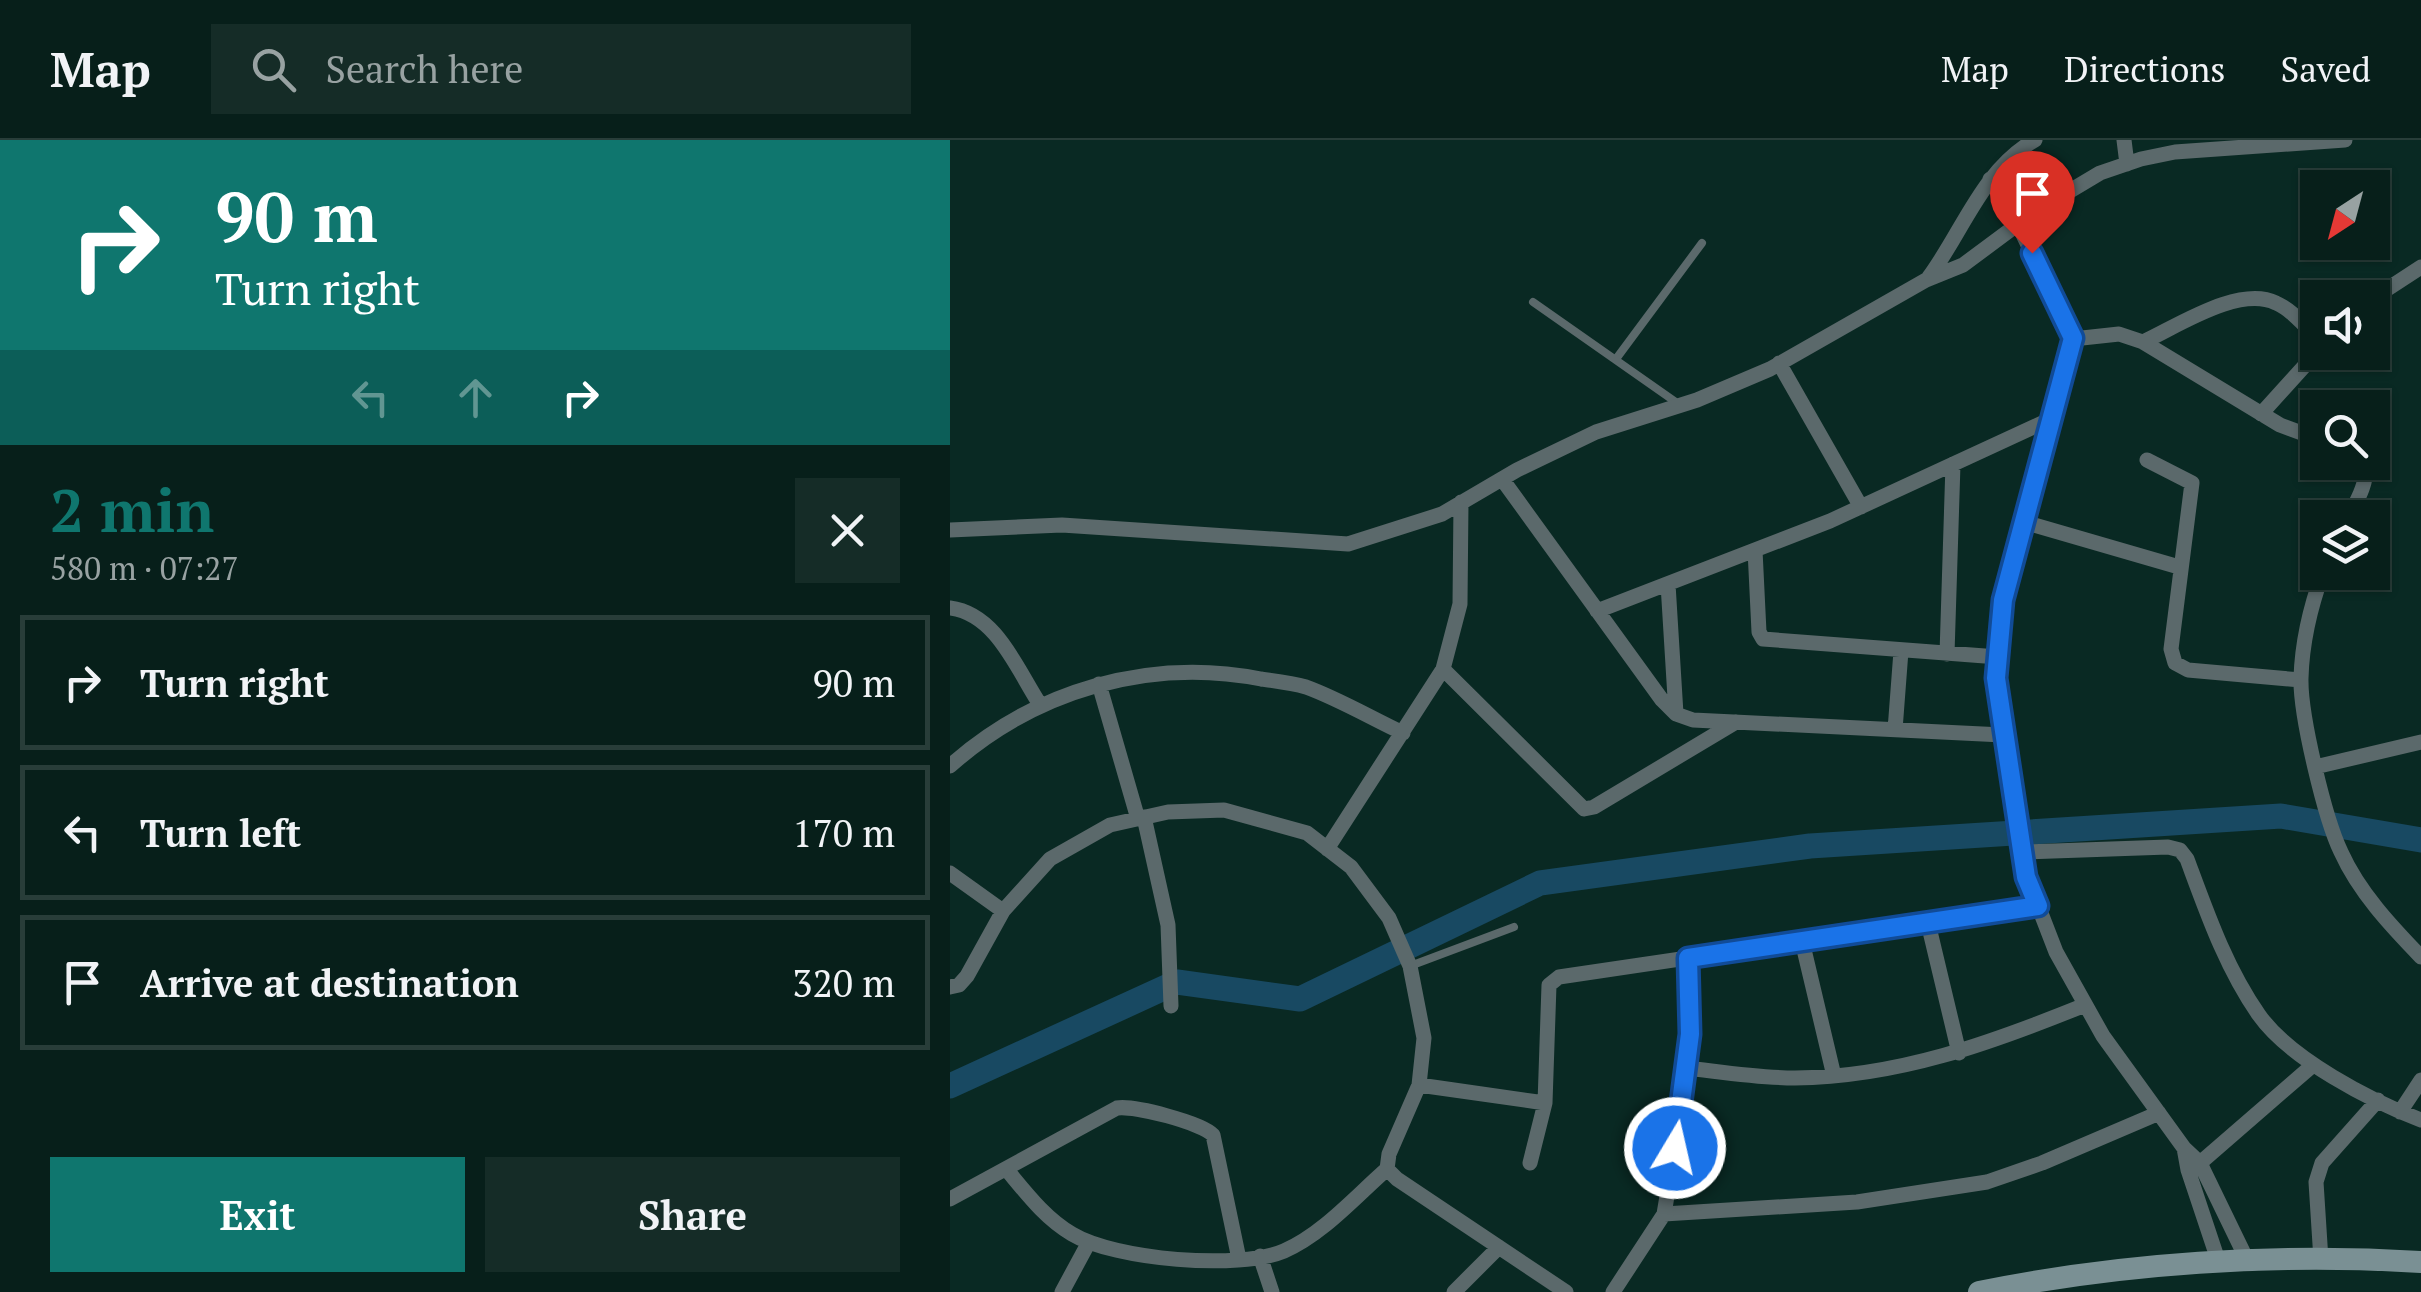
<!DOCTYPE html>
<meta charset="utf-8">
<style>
body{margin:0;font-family:"PT Serif",serif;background:#152c27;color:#f1f3f6;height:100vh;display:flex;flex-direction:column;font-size:38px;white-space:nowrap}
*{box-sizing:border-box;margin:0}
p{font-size:32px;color:#98a2a2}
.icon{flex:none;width:55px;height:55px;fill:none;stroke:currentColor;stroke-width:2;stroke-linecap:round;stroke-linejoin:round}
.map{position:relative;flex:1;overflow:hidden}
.drawer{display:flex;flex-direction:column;background:#071f1a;width:950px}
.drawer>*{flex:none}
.hud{background:#0f766e;color:#fff;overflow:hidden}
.needle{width:65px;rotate:216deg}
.fabs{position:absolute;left:1350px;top:30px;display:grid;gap:20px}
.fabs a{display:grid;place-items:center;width:90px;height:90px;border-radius:0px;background:#071f1a;box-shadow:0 2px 8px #0004,0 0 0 2px #283d39;font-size:50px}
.pin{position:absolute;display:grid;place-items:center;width:85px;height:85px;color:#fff;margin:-102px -42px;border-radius:50% 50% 50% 0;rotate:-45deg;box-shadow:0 0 10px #0007}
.pin .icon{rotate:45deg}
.me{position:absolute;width:110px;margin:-55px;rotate:9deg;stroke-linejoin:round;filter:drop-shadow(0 0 8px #0008)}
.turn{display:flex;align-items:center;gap:35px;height:210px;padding:0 50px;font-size:45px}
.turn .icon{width:130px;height:130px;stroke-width:2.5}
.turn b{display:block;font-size:70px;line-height:85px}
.lanes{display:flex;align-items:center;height:95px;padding:0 50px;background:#0003;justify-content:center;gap:50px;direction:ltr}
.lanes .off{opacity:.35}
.round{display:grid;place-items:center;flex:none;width:105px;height:105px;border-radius:0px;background:#152c27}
.overview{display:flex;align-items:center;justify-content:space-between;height:170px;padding:0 50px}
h1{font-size:60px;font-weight:700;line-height:75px;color:#0f766e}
.cta{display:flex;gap:20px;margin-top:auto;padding:20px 50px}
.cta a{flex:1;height:115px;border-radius:0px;background:#0f766e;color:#fff;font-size:40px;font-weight:700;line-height:115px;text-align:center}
.cta a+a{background:#152c27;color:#f1f3f6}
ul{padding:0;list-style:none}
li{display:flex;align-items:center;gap:30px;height:135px;margin:0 20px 15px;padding:0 30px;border:5px solid #283d39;border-radius:0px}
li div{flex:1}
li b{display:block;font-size:38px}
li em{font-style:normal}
header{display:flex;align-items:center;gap:60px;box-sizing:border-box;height:140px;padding:0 50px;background:#071f1a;border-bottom:2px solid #283d39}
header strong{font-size:48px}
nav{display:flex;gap:55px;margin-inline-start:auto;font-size:35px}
.search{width:700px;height:90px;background:#152c27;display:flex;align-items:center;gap:25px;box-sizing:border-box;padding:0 35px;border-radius:0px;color:#98a2a2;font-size:38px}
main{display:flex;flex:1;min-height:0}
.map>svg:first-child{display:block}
</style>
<header>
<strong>Map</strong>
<div class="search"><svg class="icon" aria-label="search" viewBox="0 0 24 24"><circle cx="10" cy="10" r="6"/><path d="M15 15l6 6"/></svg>Search here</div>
<nav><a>Map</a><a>Directions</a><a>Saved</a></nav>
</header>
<main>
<section class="drawer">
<div class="hud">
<div class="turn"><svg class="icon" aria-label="right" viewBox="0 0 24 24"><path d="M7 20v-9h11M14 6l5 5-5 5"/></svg><div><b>90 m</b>Turn right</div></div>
<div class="lanes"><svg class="icon off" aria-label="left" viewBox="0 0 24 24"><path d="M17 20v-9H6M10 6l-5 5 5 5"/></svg><svg class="icon off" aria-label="ahead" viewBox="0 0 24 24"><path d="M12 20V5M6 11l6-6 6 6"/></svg><svg class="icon" aria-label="right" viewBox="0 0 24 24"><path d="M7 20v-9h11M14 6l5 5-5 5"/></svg></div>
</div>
<div class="overview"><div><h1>2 min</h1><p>580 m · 07:27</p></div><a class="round"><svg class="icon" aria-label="close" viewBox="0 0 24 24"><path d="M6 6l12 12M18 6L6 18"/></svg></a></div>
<ul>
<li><svg class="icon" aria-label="right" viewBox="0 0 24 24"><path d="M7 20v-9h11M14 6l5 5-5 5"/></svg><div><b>Turn right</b></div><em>90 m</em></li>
<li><svg class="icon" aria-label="left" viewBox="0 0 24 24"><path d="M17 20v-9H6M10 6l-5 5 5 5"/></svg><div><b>Turn left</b></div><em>170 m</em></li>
<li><svg class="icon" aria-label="arrive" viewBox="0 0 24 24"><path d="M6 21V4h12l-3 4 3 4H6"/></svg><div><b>Arrive at destination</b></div><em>320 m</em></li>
</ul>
<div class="cta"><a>Exit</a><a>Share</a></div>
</section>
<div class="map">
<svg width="1471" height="1152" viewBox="0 0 1471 1152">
<rect width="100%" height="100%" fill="#092923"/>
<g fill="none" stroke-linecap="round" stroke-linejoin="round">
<path stroke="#184962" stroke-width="25" d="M0 946 227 842 350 859 590 743 860 706 1331 676 1471 700"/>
<path stroke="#5b696b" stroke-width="8" d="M583 162 730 265
M666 219 752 103
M460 826 564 787"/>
<path stroke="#5b696b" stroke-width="15" d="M1174 0 1177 24
M1040 39 1068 84 1123 199 1053 460 1046 538 1060 646 1077 737 1106 812 1153 896 1234 1008 1250 1023 1298 1122
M979 137C1013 91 1033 29 1085 0
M1422 159 1471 127
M1123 199 1169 194 1193 202 1330 285 1368 299
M1193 202C1228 186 1289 145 1326 163 1342 170 1355 186 1368 199
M829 223 911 367
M1311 274 1368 211
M1197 320 1242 343 1221 509 1225 523 1238 530 1351 540
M552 339 712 560 726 574 743 580 1053 595
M1398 378C1407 361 1419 341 1415 322
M1074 382 1229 427
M0 390 112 385 398 404 492 374 567 330 646 292 747 260 820 229 976 140 1013 125 1083 73 1150 33 1191 19 1225 12 1395 0
M805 410 809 492 813 499 1048 517
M1373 432C1361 465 1352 503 1351 538 1350 575 1375 679 1391 712 1409 752 1441 786 1471 817
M718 444 726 574
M0 468C47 474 67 530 91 566
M647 471 880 381 1103 278
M997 514 1003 324
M493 529 634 669 644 667 786 582
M149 544 188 679
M945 590 951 511
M0 626C85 550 200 517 311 539 326 541 342 543 356 547 389 559 421 578 453 593
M1365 627 1471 602
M194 677 218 785 221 866
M377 709 493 529 510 464 511 362
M1072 712 1218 707 1230 710 1237 719C1257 773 1276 828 1309 875 1340 919 1421 961 1471 980
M0 733 53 771
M978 783 1009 913
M852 801 884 936
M0 847 9 845 17 836 53 771 100 719 160 685 218 672 274 670 357 693 401 727 439 778 460 826 474 898 469 945 439 1014 437 1029 447 1039 616 1152
M737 928C772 932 809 938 845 938 948 937 1041 903 1135 865
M469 945 595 963
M1450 972 1471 940
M1234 1008 1238 1030 1269 1123
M580 1023 595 963 599 845 609 837 1088 766
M1250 1023 1363 925
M57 1030C77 1054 95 1078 122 1094 165 1120 289 1130 334 1111 373 1094 406 1056 437 1029
M0 1059 167 968C184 965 252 983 263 995L289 1119
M714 1074 736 943 740 894 738 818
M310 1116 322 1152
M1371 1120 1366 1042 1372 1023 1428 960
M112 1152 139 1102
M504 1152 549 1107
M663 1152 714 1074 907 1062 1037 1042 1092 1023 1209 973"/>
<path stroke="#7a9094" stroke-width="22" d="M1029 1152C1172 1123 1325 1113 1471 1122"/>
</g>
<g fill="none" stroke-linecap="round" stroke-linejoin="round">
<defs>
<path id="route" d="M725 1008 740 894 738 818 1088 766 1076 737 1046 538 1053 460 1123 198 1082 113"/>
</defs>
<use href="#route" stroke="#114b97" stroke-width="25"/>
<use href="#route" stroke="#1a73e8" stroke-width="18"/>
</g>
</svg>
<div class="fabs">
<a><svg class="needle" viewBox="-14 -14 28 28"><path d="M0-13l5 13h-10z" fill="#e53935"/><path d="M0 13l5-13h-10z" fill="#98a2a2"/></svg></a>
<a><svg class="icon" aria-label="sound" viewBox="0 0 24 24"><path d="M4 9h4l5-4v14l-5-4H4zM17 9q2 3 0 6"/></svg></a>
<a><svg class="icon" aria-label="search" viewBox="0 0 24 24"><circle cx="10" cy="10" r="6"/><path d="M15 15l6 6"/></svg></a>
<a><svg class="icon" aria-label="layers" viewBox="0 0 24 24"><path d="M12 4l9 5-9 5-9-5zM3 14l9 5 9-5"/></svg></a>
</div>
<div class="pin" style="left:1082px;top:113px;background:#d93025"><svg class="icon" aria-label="arrive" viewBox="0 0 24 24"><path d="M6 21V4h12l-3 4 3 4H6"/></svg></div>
<svg class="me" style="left:725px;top:1008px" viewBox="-20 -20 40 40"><circle r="17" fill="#1a73e8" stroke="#fff" stroke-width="3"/><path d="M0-11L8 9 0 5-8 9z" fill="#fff"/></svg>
</div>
</main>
